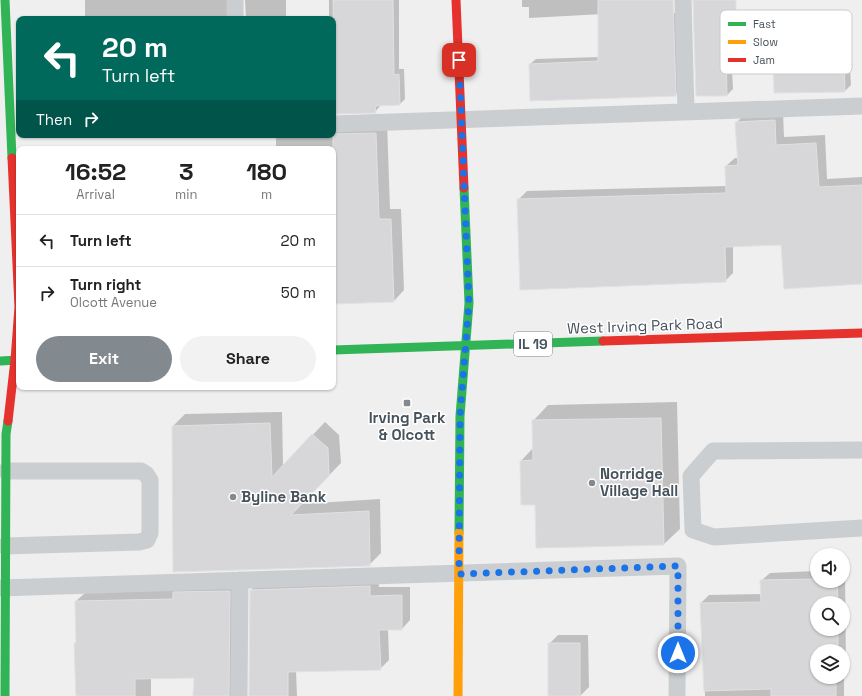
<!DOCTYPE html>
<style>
body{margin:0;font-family:"Space Grotesk",sans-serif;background:#f2f2f2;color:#222;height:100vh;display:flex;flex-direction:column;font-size:15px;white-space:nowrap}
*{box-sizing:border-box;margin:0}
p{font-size:13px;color:#767676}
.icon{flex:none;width:22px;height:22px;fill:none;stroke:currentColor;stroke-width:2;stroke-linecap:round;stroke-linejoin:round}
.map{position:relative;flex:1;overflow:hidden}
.side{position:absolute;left:16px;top:146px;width:320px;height:244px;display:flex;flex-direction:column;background:#fff;border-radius:8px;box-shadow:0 1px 3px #0004}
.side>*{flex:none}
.hud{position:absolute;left:16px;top:16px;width:320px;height:122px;border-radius:8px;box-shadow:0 1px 3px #0004;background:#00695c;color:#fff;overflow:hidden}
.fabs{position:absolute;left:810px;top:548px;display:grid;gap:8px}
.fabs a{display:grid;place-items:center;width:40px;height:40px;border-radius:50%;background:#fff;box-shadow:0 1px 3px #0004;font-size:20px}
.pin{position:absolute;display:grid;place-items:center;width:34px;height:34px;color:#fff;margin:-17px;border-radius:8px;box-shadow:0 2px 6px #0006}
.me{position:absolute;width:44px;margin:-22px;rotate:0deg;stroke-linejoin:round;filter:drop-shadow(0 0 3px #0008)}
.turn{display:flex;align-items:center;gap:14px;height:84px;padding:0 20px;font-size:18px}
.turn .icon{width:52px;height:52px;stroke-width:2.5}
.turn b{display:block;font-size:28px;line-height:34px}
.then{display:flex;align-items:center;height:38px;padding:0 20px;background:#0003;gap:8px;font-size:15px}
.eta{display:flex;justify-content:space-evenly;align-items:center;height:68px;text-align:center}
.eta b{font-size:24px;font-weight:700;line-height:28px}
.action{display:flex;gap:8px;margin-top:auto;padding:8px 20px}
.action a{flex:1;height:46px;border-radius:24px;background:#82898f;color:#fff;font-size:16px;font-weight:700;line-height:46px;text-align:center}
.action a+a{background:#f2f2f2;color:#222}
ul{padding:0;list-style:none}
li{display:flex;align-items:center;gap:12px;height:52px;padding:0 20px;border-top:1px solid #e0e0e0}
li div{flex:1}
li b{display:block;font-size:15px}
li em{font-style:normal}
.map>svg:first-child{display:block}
</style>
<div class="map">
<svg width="862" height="696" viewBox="0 0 862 696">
<rect width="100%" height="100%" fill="#f0efef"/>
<path fill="#0003" fill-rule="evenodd" d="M85 0H231L233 19H85Z
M245 0H286V19H246Z
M329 0H399V69H404L405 99 400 104 381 105 375 112 335 49H333V19H329Z
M522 0H621L617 14 678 13 680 90 675 95 530 64 536 59 599 57 603 14 529 18V7H522Z
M846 10V51H849L851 85 845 91 774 50 731 51 733 89 727 95 700 12Z
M783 112 784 137 825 135 827 179 862 177V283L782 244 733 246V273L725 281 518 200 527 191 727 186 726 166 735 158H738L736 123 745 114Z
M387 122 390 209H401L404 290 394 301 333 303V149H276V138L279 135H333V125Z
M677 402 680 529 664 544 536 504 521 461 533 448V421L548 405Z
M282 412 283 466 325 422 339 435 341 463 301 504 380 499 381 553 369 565 174 571 173 426 185 414Z
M817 571V581H843V571H845L846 668 844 670V696H705L701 603 709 595 762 594 761 581 770 573ZM817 603H843V629H817ZM817 651H843V677H817Z
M378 578 379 587H410V620L402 629H388L389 660 380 669 296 671 297 696H250L251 590 259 582Z
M238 582 242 696H194L195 677 151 678V696H76L75 643 77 641 76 601 85 593Z
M558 635H588L589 687 580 696H549V644Z"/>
<path fill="#d7d7d9" stroke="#e1e1e2" d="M333 0H393L394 75 399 74 400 105 375 106 376 113 335 114Z
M598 0H673L676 96 530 101 529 64 598 61Z
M693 0H736V17L840 15V57H844L845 92 774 93 773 51 726 52 727 96H696Z
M775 120 776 145 816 143 819 187 862 185V284L784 289 781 245 725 247 726 282 520 290 517 199 726 193 725 166 738 165 735 122Z
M376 133 379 219H391L394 302 333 304V134Z
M661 418 664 545 536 548 535 505H521L520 461 533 460 532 420Z
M270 423 272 477 312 434 328 448 329 476 291 515 369 511 370 566 173 572 172 426Z
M817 579V581H837L838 603H817V629H838V651H817V677H836V696H771V689L704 691 700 603 761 602 760 580Z
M370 586V596L402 595V630H379L381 670 288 672V696H249L250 590Z
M230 591 229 696H193L194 678 135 679V696H76L74 643H76L75 601 173 599V592Z
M548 643H580V696H548Z"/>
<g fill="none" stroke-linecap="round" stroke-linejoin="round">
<path stroke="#cbced0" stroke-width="17" d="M235 0V19
M683 0 686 111
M333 124 862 106
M862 450 713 451 691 476 693 530 714 537 862 528
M5 546 139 542 147 540 150 533V480L146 474 141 471H6
M0 588 678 566 677 696
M239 696 240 580"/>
<path stroke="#30b455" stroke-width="9" d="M5 0 12 158
M333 350 603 341
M0 361 19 360
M459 533 460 416 469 303 464 188
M5 696 6 434 8 421"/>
<path stroke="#ff9f0a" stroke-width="9" d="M458 696 459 533"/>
<path stroke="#e5322d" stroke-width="9" d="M456 0 464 188
M603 341 862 333
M8 421 15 360 19 307 12 158"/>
</g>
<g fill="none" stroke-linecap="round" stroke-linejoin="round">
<path stroke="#1a73e8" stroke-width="7" stroke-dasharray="0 12.6" d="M459 60 469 303 460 416 459 574 678 566V653"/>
</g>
<g fill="#82898f" stroke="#fff" stroke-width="1.5">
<rect x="403" y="399" width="8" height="8" rx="2"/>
<circle cx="592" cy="483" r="4"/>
<circle cx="233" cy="497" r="4"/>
</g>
<g text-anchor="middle" stroke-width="3" stroke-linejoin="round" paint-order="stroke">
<rect fill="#fff" stroke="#7e868d" stroke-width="1" x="514" y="332" width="38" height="24" rx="3"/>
<g font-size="14" font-weight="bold" fill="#46525c">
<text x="533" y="349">IL 19</text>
</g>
<g font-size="15" fill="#46525c" stroke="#fff">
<text transform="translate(645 326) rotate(-2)" y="5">West Irving Park Road</text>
</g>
<g font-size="15" font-weight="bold" fill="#46525c" stroke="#fff" text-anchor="start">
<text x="407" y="423" text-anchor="middle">Irving Park<tspan x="407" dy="17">&amp; Olcott</tspan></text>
<text x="600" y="479">Norridge<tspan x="600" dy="17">Village Hall</tspan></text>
<text x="241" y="502">Byline Bank</text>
</g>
</g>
<rect x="720" y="10" width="132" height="64" rx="6" fill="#fff" stroke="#c8cbce" stroke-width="1"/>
<rect x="728" y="22" width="18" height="4" fill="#30b455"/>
<rect x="728" y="40" width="18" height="4" fill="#ff9f0a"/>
<rect x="728" y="58" width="18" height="4" fill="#e5322d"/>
<g font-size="11" fill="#46525c">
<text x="753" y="28">Fast</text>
<text x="753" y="46">Slow</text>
<text x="753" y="64">Jam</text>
</g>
</svg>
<div class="fabs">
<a><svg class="icon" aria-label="sound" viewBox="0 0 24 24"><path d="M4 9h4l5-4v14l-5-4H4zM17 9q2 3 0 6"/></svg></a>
<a><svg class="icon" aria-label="search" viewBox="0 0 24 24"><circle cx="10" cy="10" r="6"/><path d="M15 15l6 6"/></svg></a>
<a><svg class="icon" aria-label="layers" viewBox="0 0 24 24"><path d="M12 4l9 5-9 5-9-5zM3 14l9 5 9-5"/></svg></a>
</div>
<div class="pin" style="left:459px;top:60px;background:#d93025"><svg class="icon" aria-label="arrive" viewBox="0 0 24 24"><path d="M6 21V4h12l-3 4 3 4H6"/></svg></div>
<svg class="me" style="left:678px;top:653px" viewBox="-20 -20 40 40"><circle r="17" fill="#1a73e8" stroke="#fff" stroke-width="3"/><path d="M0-11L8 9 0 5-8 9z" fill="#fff"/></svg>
<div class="hud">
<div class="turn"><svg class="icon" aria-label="left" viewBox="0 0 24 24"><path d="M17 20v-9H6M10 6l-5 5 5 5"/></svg><div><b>20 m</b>Turn left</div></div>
<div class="then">Then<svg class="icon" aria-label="right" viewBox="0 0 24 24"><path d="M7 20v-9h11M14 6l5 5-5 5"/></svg></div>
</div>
<section class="side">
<div class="eta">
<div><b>16:52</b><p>Arrival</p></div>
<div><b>3</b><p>min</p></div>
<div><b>180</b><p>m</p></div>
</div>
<ul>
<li><svg class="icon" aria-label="left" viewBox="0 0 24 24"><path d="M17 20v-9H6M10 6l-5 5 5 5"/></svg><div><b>Turn left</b></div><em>20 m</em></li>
<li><svg class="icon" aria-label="right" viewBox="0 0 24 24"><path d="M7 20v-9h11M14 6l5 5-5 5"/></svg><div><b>Turn right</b><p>Olcott Avenue</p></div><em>50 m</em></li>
</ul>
<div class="action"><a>Exit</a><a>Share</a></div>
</section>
</div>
